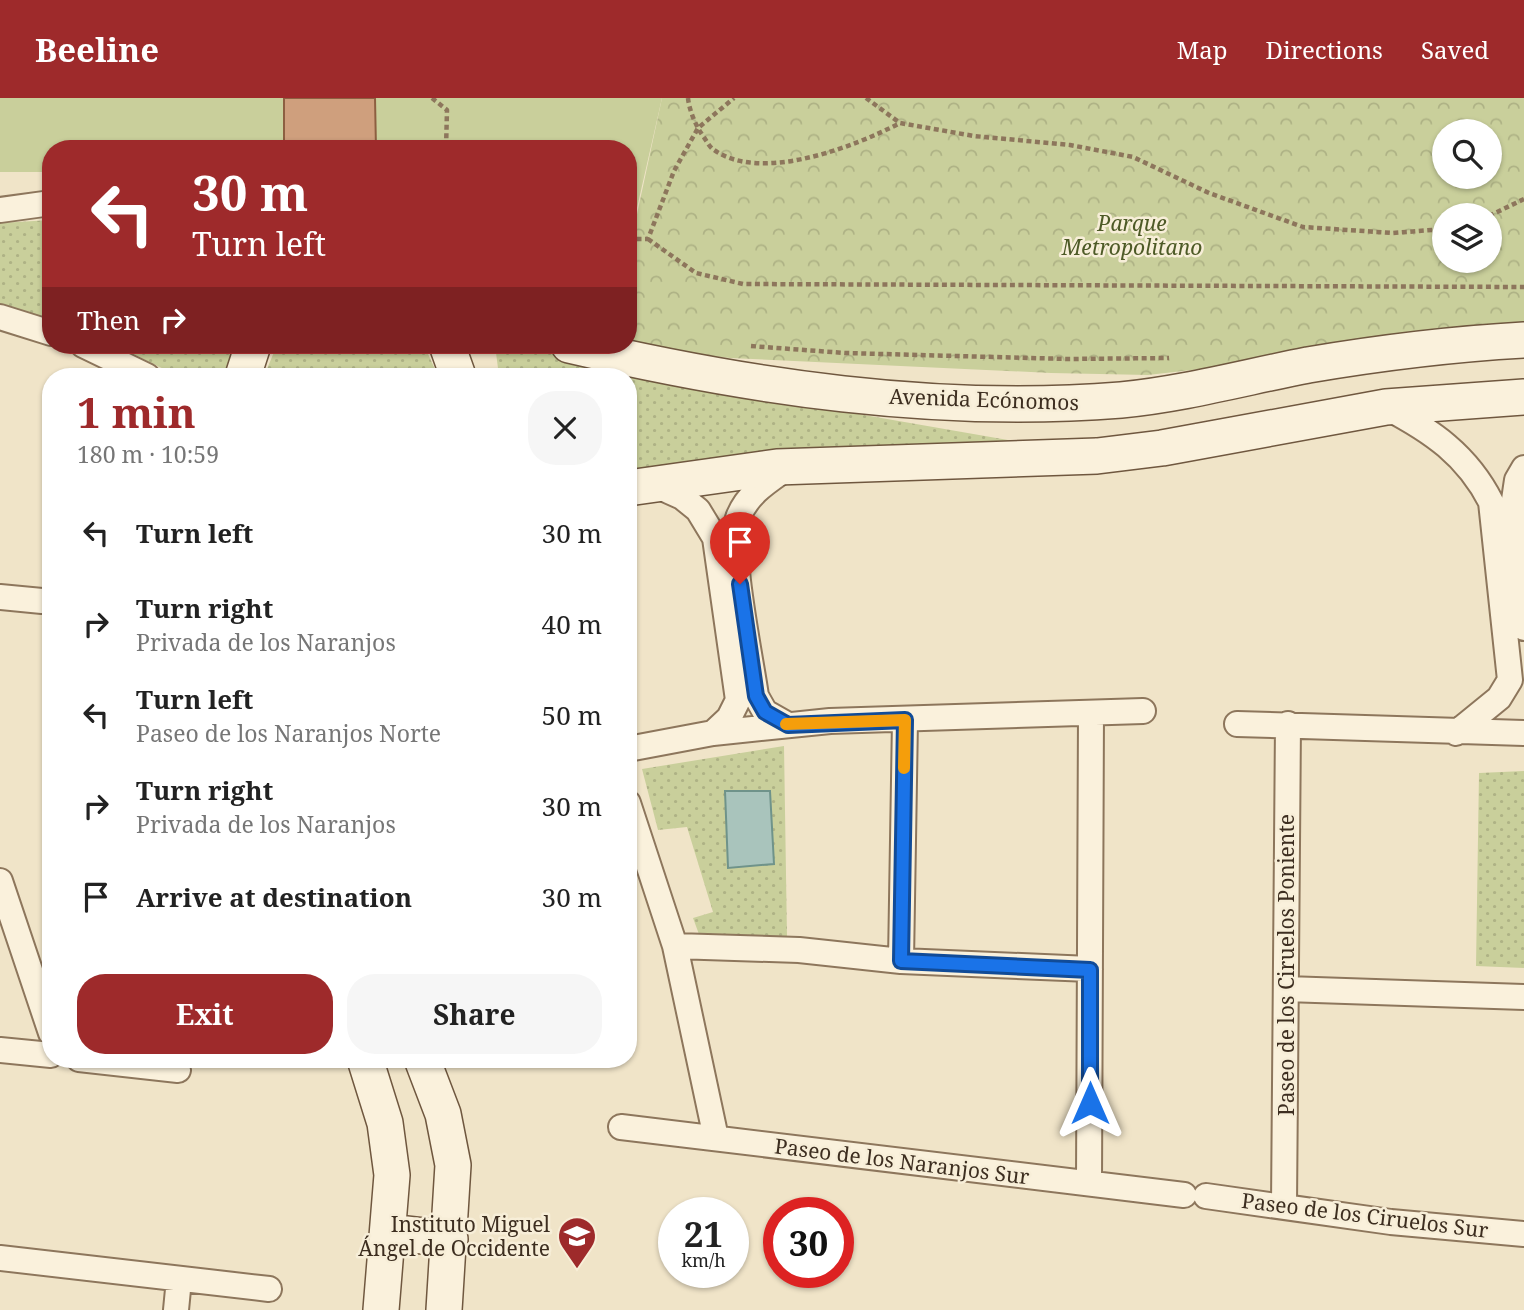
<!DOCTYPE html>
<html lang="en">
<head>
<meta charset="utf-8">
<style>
  body { margin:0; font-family:"Noto Serif",serif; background:#f6f6f6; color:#222; height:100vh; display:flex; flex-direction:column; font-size:26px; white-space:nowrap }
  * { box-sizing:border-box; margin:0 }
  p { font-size:23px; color:#767676 }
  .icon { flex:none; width:38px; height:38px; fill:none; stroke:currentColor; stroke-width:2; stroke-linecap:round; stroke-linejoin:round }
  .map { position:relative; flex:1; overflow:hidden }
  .sheet { position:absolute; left:42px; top:270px; width:595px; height:700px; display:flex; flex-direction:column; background:#fff; border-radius:28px; box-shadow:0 2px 5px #0004 }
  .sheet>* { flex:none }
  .hud { position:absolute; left:42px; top:42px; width:595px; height:214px; border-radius:28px; box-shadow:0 2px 5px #0004; background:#9e2a2b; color:#fff; overflow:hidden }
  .buttons { position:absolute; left:1432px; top:21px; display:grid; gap:14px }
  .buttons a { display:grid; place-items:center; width:70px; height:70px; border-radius:50%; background:#fff; box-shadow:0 2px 5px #0004; font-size:35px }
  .speed { position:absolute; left:658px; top:1099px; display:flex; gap:14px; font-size:35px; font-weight:700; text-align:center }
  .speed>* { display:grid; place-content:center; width:91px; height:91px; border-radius:50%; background:#fff; box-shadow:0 2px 5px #0004; line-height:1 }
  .speed small { font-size:18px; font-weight:400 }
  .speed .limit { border:10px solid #d22; background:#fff; color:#111 }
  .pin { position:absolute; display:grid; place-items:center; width:60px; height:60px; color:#fff; margin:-72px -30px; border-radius:50% 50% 50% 0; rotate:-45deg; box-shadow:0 0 7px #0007 }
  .pin .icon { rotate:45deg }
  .me { position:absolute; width:77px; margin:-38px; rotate:0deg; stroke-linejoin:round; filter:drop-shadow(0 0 5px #0008) }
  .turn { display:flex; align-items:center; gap:24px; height:147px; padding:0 35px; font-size:32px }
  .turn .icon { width:91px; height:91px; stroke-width:2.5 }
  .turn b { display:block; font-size:49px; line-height:60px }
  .then { display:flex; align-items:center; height:66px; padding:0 35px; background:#0003; gap:14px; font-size:26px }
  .round { display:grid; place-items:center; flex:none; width:74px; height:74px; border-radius:28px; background:#f6f6f6 }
  .overview { display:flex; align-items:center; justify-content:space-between; height:119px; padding:0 35px }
  h1 { font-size:42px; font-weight:700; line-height:52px; color:#9e2a2b }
  .primary-button { display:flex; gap:14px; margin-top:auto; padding:14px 35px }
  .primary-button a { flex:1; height:80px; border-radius:28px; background:#9e2a2b; color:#fff; font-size:28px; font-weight:700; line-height:80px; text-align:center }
  .primary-button a+a { background:#f6f6f6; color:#222 }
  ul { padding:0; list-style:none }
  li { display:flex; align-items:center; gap:21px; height:91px; padding:0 35px }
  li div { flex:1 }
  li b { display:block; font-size:26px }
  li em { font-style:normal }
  header { display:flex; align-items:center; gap:42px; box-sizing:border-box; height:98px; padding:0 35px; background:#9e2a2b; color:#fff }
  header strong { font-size:33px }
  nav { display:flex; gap:38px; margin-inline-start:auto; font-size:24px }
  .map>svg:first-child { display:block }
</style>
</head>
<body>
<header>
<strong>Beeline</strong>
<nav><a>Map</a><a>Directions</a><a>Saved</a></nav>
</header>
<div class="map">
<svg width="1524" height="1212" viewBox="0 0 1524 1212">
  <defs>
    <pattern id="grass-dots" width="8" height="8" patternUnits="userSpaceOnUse" patternTransform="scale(1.75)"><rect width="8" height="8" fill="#c9cf9b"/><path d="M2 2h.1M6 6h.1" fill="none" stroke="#aeb285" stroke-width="1.8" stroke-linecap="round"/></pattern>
    <pattern id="park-crowns" width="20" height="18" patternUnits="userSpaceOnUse" patternTransform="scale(1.75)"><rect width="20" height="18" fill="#c9cf9b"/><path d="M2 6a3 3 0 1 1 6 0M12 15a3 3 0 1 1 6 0" fill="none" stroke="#aeb285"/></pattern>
  </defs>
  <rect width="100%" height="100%" fill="#f0e4c8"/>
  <path fill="url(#grass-dots)" d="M51,122V224L0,206V125Z
    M115,247H242L232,278H178Z
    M277,247H424L438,278H264Z
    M495,247H547L737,295L1025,345L628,382V278H499Z
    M784,648L787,840L700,839L693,820L713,814L687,729L658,732L642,671Z
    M1524,673V870L1476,868L1479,675Z"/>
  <path fill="url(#park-crowns)" fill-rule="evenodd" d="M662,0H1524V234L1148,277L1051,275L730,260L622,247H628V158ZM1444,33H1489V79H1444ZM1444,117H1489V163H1444Z"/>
  <path fill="#c9cf9b" d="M0,0H662L634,123H628V51H51V74H0Z"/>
  <path fill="#a9c4bc" stroke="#6f938a" stroke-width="2" d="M725,693H770L774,766L728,770Z"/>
  <path fill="#cf9f7d" stroke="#8d5f41" stroke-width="2" d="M284,0H375L376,51H284Z"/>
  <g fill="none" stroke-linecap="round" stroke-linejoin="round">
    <defs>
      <path id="street" d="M0,112L51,105
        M0,219L51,235
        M83,247L147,278
        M1386,309C1432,333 1467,357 1491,404L1510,582L1499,600L1456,635
        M787,370C767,384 747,396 738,420C727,447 751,562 756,598L765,614L788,627
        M1524,370L1517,382L1514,402L1524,530
        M653,386L682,399L698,412L715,440L738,602L729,620L713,635
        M0,499L42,503
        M1237,626L1524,635
        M628,651L713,635L830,623L1143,613
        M628,705L675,848L716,1040
        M0,783L51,935
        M675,848L799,852L901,863L1090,871
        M901,863L905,622
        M1286,891L1524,899
        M0,952L51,957
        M79,961L178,972
        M621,1029L1184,1097
        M1089,1085L1091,615
        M1206,1098L1391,1124L1524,1136
        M1284,1107L1288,626
        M0,1160L269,1191
        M176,1212L179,1181"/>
      <path id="secondary" d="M447,247L458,278
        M569,247C749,289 936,317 1121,302C1184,296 1246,279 1308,267C1379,255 1452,246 1524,242
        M243,278L253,247
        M628,390L777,369L1097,358L1162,350L1386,309L1524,299
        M365,961L385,1025L392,1077L381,1212
        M422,961L443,1016L453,1067L444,1212
        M388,1134L450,1141"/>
    </defs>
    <use href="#street" stroke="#8d765c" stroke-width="28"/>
    <use href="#secondary" stroke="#6f573f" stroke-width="38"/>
    <path stroke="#8d765c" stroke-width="4.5" stroke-dasharray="5 3.5" stroke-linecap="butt" d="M432,0L447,12L446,51
      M688,0C689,11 695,26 701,35C705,40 709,49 714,52C761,85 854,49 900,25
      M866,0L900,25L974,38L1070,47L1133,59L1209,95L1303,129L1393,135L1444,131
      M1489,118L1524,101
      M628,141H648L674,73L698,30L734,0
      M648,141L696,175L743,186L1524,189
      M751,248L845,255L1068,261L1169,260"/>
    <use href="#street" stroke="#faf1dc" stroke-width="24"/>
    <use href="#secondary" stroke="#faf1dc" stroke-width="35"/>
  </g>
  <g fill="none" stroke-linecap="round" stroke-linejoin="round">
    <defs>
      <path id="route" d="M740,486L756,598L765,614L788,627L905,622L901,863L1090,872V1005"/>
    </defs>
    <use href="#route" stroke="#114b97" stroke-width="18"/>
    <use href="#route" stroke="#1a73e8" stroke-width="12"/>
    <path stroke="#f59e0b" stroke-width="12" d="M786,626L905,622L904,670"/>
  </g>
  <defs>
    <symbol id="school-pin" viewBox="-11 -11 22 30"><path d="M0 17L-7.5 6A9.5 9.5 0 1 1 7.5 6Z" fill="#9e2a2b" stroke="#f7eed8"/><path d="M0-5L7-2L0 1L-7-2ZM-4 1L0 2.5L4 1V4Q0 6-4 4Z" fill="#fff"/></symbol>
  </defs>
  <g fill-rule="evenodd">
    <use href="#school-pin" x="555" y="1116" width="44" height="60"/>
  </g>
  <g text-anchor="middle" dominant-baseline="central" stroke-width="5" stroke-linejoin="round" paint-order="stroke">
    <g font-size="21" font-style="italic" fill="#4d5a26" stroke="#f7eed8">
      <text x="1132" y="125">Parque<tspan x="1132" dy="24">Metropolitano</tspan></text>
    </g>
    <g font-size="21" fill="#3d2e20" stroke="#f7eed8">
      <text transform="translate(984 301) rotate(2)">Avenida Ecónomos</text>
      <text transform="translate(1286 867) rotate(-90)">Paseo de los Ciruelos Poniente</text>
      <text transform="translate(902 1063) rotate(7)">Paseo de los Naranjos Sur</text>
      <text transform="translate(1365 1117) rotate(7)">Paseo de los Ciruelos Sur</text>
    </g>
    <g font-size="21" fill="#3d2e20" stroke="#f7eed8" text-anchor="end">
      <text x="550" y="1126">Instituto Miguel<tspan x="550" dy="24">Ángel de Occidente</tspan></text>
    </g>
  </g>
</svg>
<div class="buttons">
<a><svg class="icon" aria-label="search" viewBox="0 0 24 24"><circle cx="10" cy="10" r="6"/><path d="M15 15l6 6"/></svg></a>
<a><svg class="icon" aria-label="layers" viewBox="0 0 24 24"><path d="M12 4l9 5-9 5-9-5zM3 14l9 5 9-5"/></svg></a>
</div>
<div class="speed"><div>21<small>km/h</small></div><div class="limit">30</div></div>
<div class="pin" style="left:740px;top:486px;background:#d93025"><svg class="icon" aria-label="arrive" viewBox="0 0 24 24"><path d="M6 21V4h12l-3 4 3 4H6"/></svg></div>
<svg class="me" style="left:1090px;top:1005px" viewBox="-20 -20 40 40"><path d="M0-17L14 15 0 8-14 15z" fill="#1a73e8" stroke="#fff" stroke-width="4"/></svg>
<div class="hud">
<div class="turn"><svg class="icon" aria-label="left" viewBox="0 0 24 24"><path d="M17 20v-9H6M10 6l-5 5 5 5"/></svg><div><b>30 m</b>Turn left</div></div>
<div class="then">Then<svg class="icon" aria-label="right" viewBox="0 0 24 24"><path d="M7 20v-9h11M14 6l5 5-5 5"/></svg></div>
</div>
<section class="sheet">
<div class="overview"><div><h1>1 min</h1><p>180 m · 10:59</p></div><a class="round"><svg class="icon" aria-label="close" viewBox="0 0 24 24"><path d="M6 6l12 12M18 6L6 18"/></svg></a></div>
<ul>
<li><svg class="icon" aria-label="left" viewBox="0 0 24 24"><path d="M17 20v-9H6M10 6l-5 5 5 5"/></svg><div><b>Turn left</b></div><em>30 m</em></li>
<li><svg class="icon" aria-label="right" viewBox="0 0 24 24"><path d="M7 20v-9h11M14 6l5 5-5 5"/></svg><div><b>Turn right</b><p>Privada de los Naranjos</p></div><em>40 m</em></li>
<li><svg class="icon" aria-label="left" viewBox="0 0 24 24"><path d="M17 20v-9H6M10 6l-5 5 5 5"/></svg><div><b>Turn left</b><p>Paseo de los Naranjos Norte</p></div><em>50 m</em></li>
<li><svg class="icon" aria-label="right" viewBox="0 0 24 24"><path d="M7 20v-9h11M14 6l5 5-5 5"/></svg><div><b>Turn right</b><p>Privada de los Naranjos</p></div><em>30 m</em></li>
<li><svg class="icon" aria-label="arrive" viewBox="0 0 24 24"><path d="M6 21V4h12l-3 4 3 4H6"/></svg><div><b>Arrive at destination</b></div><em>30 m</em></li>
</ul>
<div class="primary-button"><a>Exit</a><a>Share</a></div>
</section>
</div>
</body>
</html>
